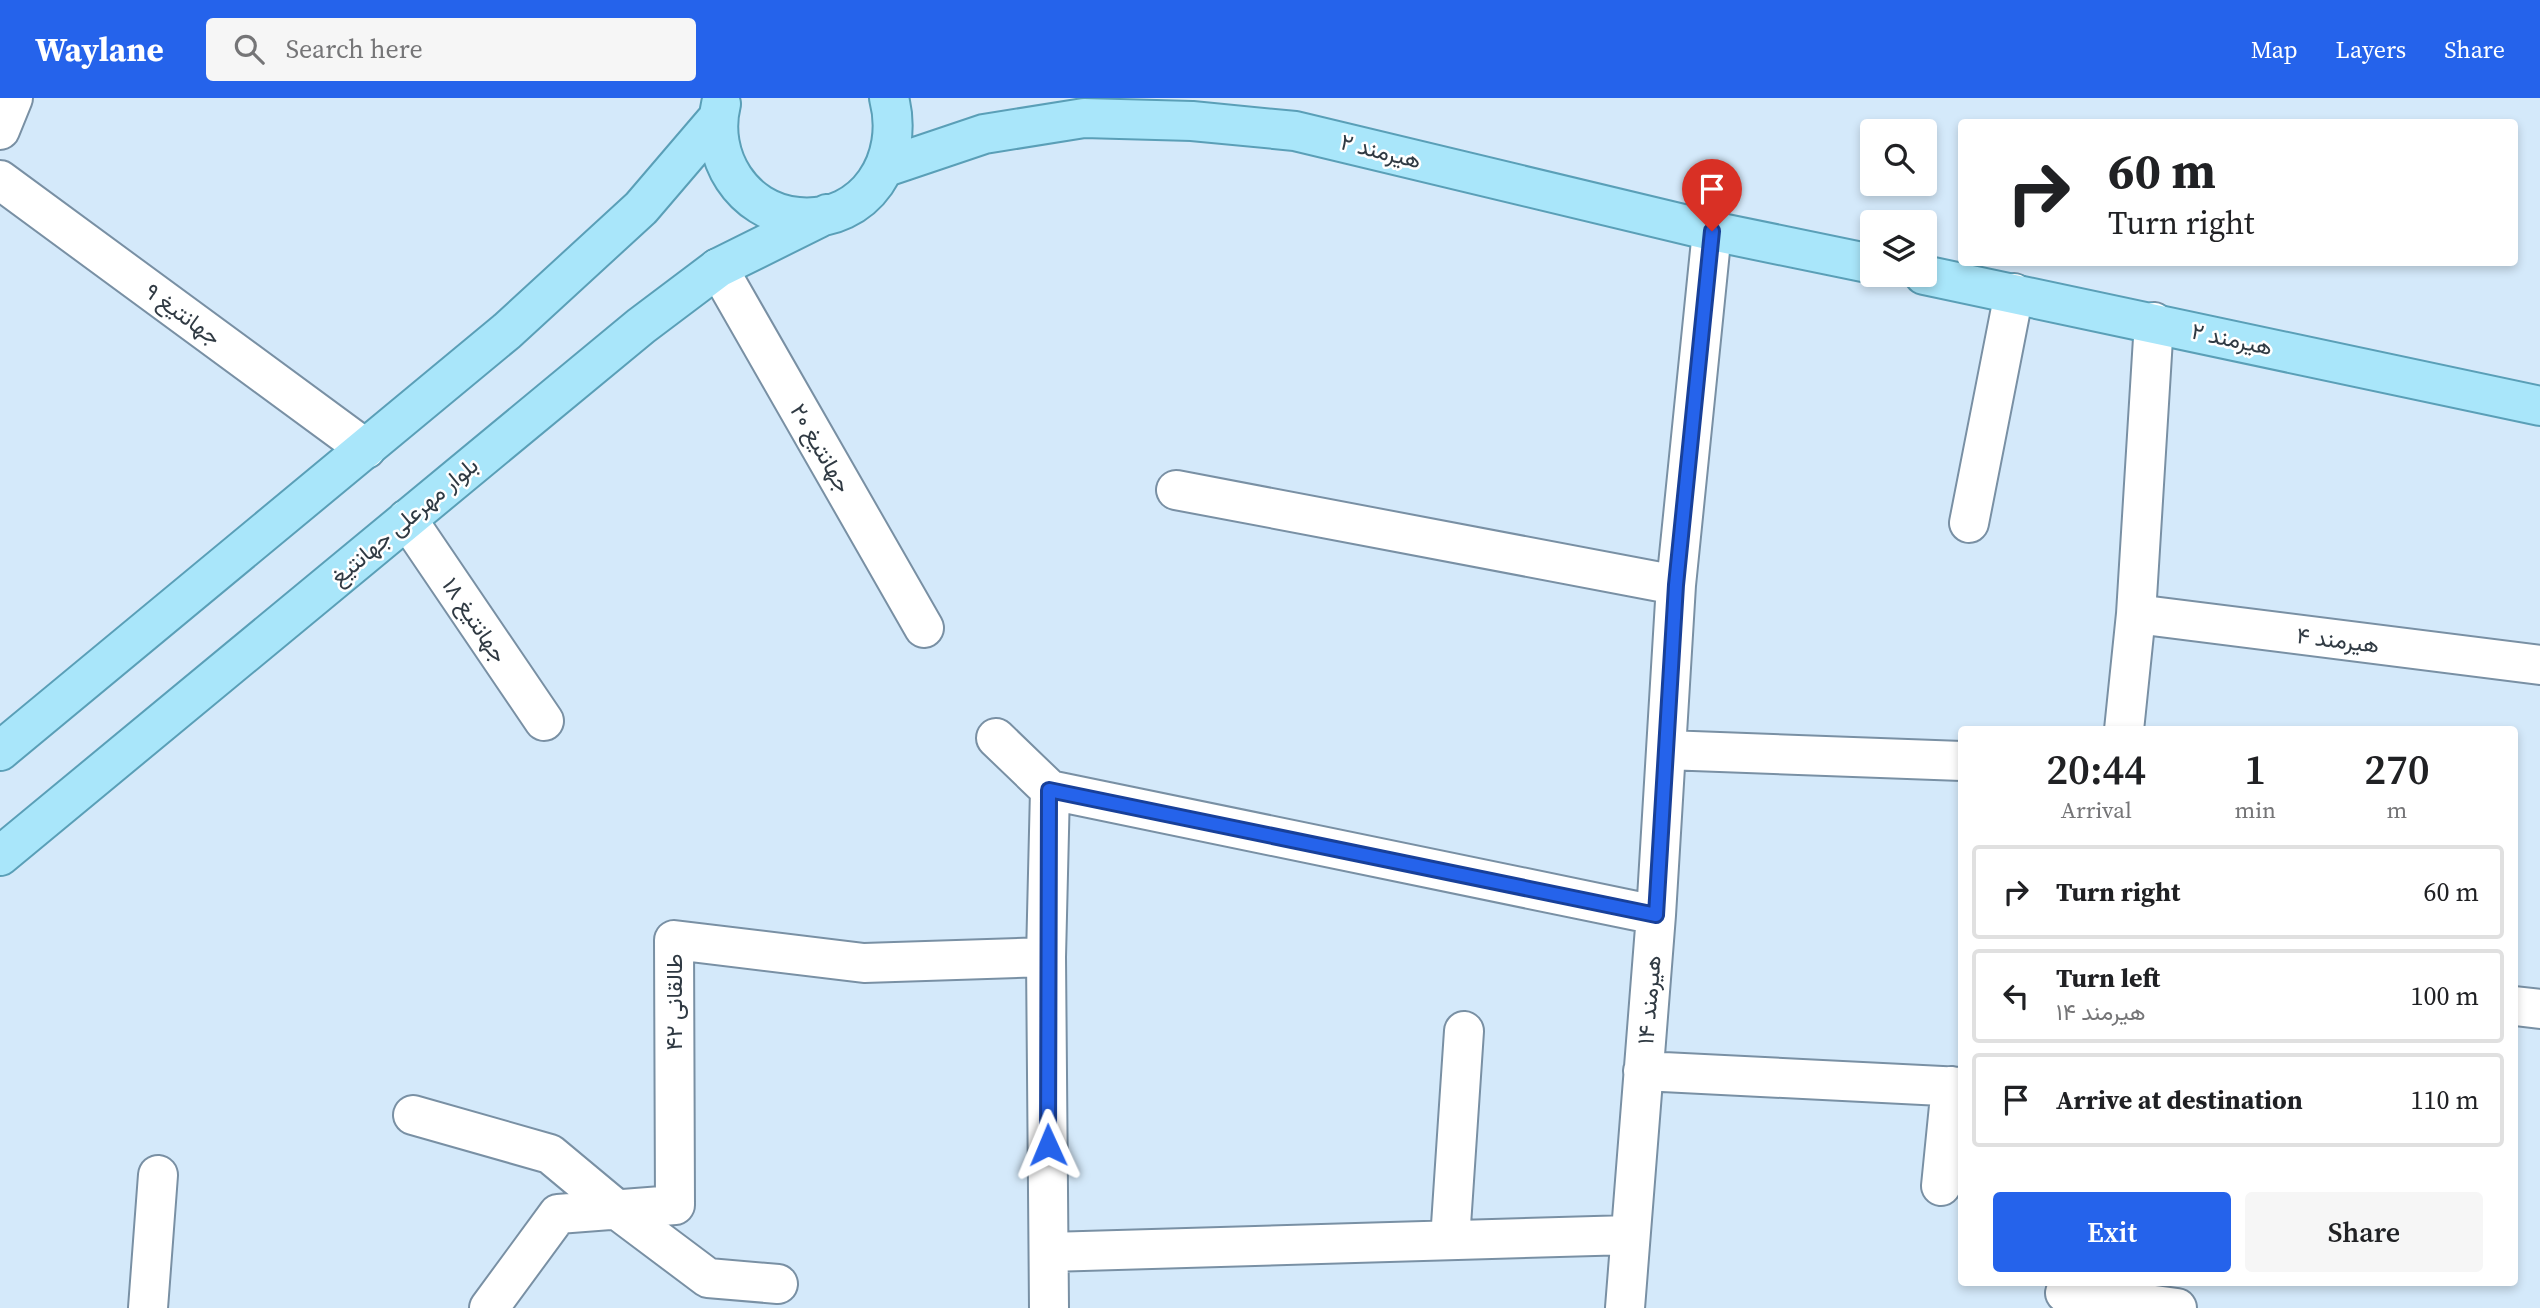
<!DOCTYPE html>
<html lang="en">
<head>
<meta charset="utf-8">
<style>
  body { margin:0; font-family:"Source Serif 4",Vazirmatn,serif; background:#f6f6f6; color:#202124; height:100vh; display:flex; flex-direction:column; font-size:26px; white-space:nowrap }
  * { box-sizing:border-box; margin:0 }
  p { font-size:23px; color:#757577 }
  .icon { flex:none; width:38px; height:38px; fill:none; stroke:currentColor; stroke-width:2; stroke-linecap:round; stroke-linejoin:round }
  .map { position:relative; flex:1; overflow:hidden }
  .drawer { position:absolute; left:1958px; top:628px; width:560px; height:560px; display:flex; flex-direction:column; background:#fff; border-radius:7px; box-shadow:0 4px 10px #0003 }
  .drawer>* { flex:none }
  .hud { position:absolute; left:1958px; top:21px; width:560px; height:147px; border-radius:7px; box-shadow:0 4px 10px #0003; background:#fff; color:#202124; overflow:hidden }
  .buttons { position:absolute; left:1860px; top:21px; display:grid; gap:14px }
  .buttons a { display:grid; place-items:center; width:77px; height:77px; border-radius:7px; background:#fff; box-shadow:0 4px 10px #0003; font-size:35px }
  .pin { position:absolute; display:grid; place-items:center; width:60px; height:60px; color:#fff; margin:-72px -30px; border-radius:50% 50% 50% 0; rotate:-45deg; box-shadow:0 0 7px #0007 }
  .pin .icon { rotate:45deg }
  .me { position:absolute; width:77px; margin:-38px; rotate:359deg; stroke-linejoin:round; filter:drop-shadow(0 0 5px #0008) }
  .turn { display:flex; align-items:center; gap:24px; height:147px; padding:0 35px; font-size:32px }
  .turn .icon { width:91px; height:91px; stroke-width:2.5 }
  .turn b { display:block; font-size:49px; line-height:60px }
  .eta { display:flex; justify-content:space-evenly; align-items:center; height:119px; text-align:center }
  .eta b { font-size:42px; font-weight:600; line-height:49px }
  .cta { display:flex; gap:14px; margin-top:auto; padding:14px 35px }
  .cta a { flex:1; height:80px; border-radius:7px; background:#2563eb; color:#fff; font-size:28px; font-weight:600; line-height:80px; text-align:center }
  .cta a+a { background:#f6f6f6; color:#202124 }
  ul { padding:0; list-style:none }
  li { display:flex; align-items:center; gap:21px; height:94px; margin:0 14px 10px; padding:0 21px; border:4px solid #e0e0e0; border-radius:7px }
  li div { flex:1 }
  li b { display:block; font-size:26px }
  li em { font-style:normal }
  header { display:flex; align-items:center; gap:42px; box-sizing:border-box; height:98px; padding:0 35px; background:#2563eb; color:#fff }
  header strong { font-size:33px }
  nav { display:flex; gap:38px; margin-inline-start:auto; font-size:24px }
  .search { width:490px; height:63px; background:#f6f6f6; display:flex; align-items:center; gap:18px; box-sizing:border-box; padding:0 24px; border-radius:7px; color:#757577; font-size:26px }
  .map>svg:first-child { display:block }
</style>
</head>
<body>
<header>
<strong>Waylane</strong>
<div class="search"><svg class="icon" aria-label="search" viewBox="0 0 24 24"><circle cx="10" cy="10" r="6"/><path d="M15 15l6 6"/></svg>Search here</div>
<nav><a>Map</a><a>Layers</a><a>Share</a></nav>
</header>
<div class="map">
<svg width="2540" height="1210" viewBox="0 0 2540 1210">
  <rect width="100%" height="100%" fill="#d4e9fa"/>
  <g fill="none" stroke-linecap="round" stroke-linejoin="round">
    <defs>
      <path id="minor" d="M0,32L13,0
        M0,82L366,351
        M718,170L924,530
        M1176,392L1676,487
        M407,421L544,623
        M1969,425L2014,195
        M2136,516L2540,567
        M2124,632L2136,516L2154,224
        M996,640L1050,692L1656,817
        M1666,652L1962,663
        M2515,908L2540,911
        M1643,973L1962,989
        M413,1017L550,1056L616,1111L708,1180L778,1186
        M1941,1088L1951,988
        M1450,1142L1464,933
        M1049,1154L1630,1137
        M2065,1195L2177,1210
        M148,1210L158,1077
        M489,1210L558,1116L675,1107L674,842L864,865L1046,859
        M1049,1210L1046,859L1050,692
        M1625,1210L1656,817L1676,487L1712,133"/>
      <path id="major" d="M721,6C708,58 742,114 798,119C867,125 905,60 889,0
        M886,69L984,36L1084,20L1192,23L1295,33L1712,133L1872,166
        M1924,177L2540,308
        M0,653L507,233L641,110L718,20
        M0,758L641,228L718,170L827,116"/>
    </defs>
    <use href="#minor" stroke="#7990a4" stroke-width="42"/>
    <use href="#major" stroke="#5a9fb7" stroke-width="42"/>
    <use href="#minor" stroke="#fff" stroke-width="38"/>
    <use href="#major" stroke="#a9e6fa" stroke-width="38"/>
  </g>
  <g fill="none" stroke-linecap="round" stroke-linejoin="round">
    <defs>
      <path id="route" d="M1048,1047L1049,692L1656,817L1676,487L1712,133"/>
    </defs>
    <use href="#route" stroke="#184099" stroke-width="18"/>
    <use href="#route" stroke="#2563eb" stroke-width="12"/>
  </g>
  <g text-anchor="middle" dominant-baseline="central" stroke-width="5" stroke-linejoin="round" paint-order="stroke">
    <g font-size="23" fill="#303a43" stroke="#fff">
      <text transform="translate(1381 53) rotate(14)">هیرمند ۲</text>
      <text transform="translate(183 216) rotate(36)">جهانتیغ ۹</text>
      <text transform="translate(2232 241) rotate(12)">هیرمند ۲</text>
      <text transform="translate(821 350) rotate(60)">جهانتیغ ۲۰</text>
      <text transform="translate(404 423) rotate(-40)">بلوار مهرعلی جهانتیغ</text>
      <text transform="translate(475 522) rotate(56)">جهانتیغ ۱۸</text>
      <text transform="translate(2338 542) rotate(7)">هیرمند ۴</text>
      <text transform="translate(1649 902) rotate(-85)">هیرمند ۱۴</text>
      <text transform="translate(674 904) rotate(-90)">طالقانی ۴۲</text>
    </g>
  </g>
</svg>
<div class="buttons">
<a><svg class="icon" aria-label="search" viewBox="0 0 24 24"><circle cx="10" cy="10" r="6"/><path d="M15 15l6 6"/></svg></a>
<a><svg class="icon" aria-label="layers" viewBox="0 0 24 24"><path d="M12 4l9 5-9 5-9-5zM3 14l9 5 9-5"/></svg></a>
</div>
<div class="pin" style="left:1712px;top:133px;background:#d93025"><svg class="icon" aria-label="arrive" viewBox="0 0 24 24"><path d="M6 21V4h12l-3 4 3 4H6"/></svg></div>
<svg class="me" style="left:1048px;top:1047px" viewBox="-20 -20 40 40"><path d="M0-17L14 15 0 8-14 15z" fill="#2563eb" stroke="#fff" stroke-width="4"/></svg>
<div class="hud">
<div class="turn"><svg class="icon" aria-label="right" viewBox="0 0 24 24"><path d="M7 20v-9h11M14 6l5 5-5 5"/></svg><div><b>60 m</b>Turn right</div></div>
</div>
<section class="drawer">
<div class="eta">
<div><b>20:44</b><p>Arrival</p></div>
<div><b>1</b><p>min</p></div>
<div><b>270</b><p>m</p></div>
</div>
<ul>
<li><svg class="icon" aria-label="right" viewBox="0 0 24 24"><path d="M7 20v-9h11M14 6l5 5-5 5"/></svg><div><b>Turn right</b></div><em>60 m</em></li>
<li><svg class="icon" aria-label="left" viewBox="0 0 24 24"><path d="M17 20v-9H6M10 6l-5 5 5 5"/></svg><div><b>Turn left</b><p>هیرمند ۱۴</p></div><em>100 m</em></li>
<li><svg class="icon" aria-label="arrive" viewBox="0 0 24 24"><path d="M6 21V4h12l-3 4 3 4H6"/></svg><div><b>Arrive at destination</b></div><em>110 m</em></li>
</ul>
<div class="cta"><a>Exit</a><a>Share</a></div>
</section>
</div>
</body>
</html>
